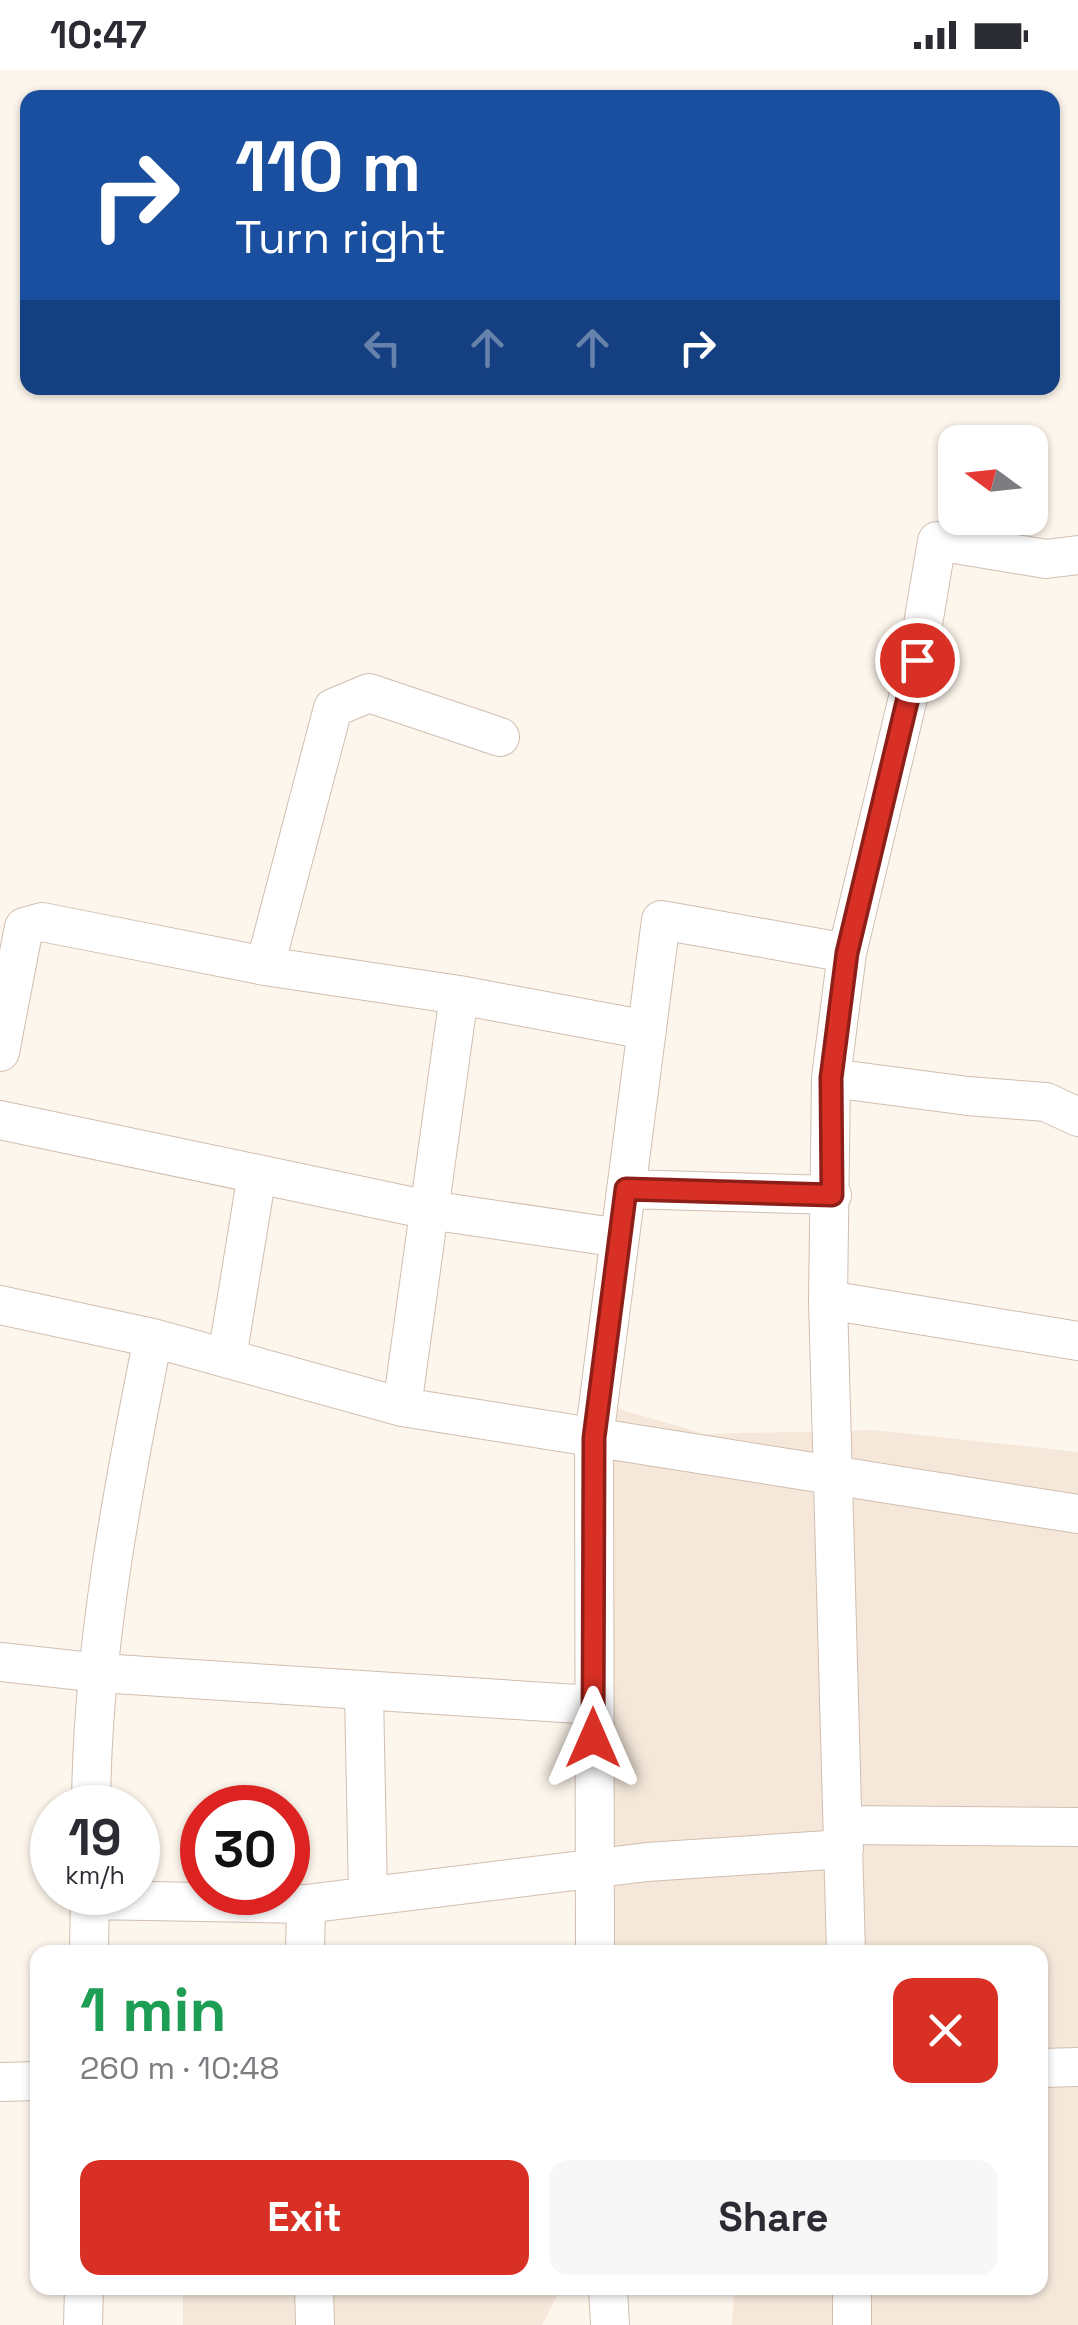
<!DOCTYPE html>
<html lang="en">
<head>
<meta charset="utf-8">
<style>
  body { margin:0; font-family:"Space Grotesk",sans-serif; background:#f7f7f7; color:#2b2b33; height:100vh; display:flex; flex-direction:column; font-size:38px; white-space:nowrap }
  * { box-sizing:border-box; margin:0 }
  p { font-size:32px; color:#7c7c81 }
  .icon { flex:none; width:55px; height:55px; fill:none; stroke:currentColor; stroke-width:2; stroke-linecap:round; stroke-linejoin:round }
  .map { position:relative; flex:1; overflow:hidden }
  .side { position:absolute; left:30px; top:1875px; width:1018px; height:350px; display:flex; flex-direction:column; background:#fff; border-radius:20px; box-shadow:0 2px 8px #0004 }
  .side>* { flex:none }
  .guide { position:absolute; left:20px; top:20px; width:1040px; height:305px; border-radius:20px; box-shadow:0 2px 8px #0004; background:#1a4fa0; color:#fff; overflow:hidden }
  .needle { width:65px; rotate:285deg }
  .controls { position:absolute; left:938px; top:355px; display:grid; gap:20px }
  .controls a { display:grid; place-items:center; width:110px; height:110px; border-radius:20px; background:#fff; box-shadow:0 2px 8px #0004; font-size:50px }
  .speed { position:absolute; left:30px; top:1715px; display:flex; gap:20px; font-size:50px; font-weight:700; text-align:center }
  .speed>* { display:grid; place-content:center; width:130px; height:130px; border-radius:50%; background:#fff; box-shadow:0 2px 8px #0004; line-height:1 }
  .speed small { font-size:25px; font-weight:400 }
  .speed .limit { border:15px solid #d22; background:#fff; color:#111 }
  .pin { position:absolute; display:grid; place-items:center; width:85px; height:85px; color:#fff; margin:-42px; border:5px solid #fff; border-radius:50%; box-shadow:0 2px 10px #0007 }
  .me { position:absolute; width:110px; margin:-55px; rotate:0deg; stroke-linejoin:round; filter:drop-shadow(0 0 8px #0008) }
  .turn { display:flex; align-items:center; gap:35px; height:210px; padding:0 50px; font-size:45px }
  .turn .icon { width:130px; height:130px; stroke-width:2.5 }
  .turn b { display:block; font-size:70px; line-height:85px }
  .lanes { display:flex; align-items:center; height:95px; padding:0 50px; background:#0003; justify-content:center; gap:50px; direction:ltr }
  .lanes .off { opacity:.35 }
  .round { display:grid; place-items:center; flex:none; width:105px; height:105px; border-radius:20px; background:#f7f7f7 }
  .head { display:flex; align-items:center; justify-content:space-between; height:170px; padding:0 50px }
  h1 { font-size:60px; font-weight:800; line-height:75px; color:#1e9e55 }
  .cta { display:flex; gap:20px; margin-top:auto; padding:20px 50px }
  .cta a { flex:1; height:115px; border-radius:20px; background:#d93025; color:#fff; font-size:40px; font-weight:800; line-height:115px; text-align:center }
  .cta a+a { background:#f7f7f7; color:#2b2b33 }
  .status { display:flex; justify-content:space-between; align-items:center; height:70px; padding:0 50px; background:#fff; direction:ltr }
  .status svg { height:28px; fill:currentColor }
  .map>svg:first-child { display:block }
</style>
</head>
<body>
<div class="status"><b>10:47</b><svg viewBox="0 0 49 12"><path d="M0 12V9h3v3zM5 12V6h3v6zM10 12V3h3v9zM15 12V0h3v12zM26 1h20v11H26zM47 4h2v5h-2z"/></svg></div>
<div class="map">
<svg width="1078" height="2255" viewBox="0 0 1078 2255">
  <rect width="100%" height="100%" fill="#fdf6ec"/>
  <path fill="#f5e8da" d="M602,1334L705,1364L873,1360L1078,1382V2255H732L734,2218H1040V1882H497L578,1876Z
    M183,2218H561L542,2255H183Z"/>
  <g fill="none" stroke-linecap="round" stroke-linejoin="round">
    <defs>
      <path id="minor" d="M265,896L333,638L369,623L500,667
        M0,982L24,857L42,852L265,896L459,925
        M831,1008L968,1026L1046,1032L1078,1047
        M0,1050L429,1140L620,1168
        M626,1119L832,1125
        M828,1230L831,1008L847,883L917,590L937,471L1046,489L1078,485
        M0,1235L153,1268L402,1337L1078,1444
        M227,1288L257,1104
        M402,1337L459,925L647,960
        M0,1592L100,1603L593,1635
        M364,1622L368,1826
        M91,1738C92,1579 122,1422 153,1268
        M843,1755L1078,1757
        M90,1830L306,1834L647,1792L844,1779
        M89,1882L90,1822
        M305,1882L306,1834
        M595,1882L594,1368L661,850L847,883
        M846,1882L828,1230L1078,1271
        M1040,1998L1078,1997
        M0,2012L38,2011
        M314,2218L315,2255
        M608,2218L610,2255
        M852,2218V2255
        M83,2255L84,2218"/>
    </defs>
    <use href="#minor" stroke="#d1beb0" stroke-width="40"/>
    <use href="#minor" stroke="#fff" stroke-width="38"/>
  </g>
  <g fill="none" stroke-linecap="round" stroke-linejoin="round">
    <defs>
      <path id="route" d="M593,1668L594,1368L626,1119L832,1125L831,1008L847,883L917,590"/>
    </defs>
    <use href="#route" stroke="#8d1f18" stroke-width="25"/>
    <use href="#route" stroke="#d93025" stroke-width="18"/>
  </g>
</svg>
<div class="controls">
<a><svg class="needle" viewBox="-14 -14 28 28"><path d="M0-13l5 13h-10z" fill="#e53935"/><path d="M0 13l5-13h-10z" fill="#7c7c81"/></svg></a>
</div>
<div class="speed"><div>19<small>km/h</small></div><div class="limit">30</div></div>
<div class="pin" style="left:917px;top:590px;background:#d93025"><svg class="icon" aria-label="arrive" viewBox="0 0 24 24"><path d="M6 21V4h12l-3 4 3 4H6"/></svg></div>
<svg class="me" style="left:593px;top:1668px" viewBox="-20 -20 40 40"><path d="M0-17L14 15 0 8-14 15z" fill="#d93025" stroke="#fff" stroke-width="4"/></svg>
<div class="guide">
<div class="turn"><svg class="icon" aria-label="right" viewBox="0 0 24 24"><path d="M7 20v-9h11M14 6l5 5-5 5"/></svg><div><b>110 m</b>Turn right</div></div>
<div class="lanes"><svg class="icon off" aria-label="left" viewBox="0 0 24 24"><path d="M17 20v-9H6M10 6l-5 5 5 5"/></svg><svg class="icon off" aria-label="ahead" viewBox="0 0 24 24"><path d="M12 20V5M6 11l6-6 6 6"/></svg><svg class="icon off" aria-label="ahead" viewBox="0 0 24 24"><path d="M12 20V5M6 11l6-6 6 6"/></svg><svg class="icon" aria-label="right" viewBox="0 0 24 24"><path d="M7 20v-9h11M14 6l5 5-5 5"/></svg></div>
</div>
<section class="side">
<div class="head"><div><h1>1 min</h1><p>260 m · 10:48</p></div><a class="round" style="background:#d93025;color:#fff"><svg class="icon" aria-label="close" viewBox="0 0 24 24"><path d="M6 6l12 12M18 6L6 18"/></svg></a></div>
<div class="cta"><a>Exit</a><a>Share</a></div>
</section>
</div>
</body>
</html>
